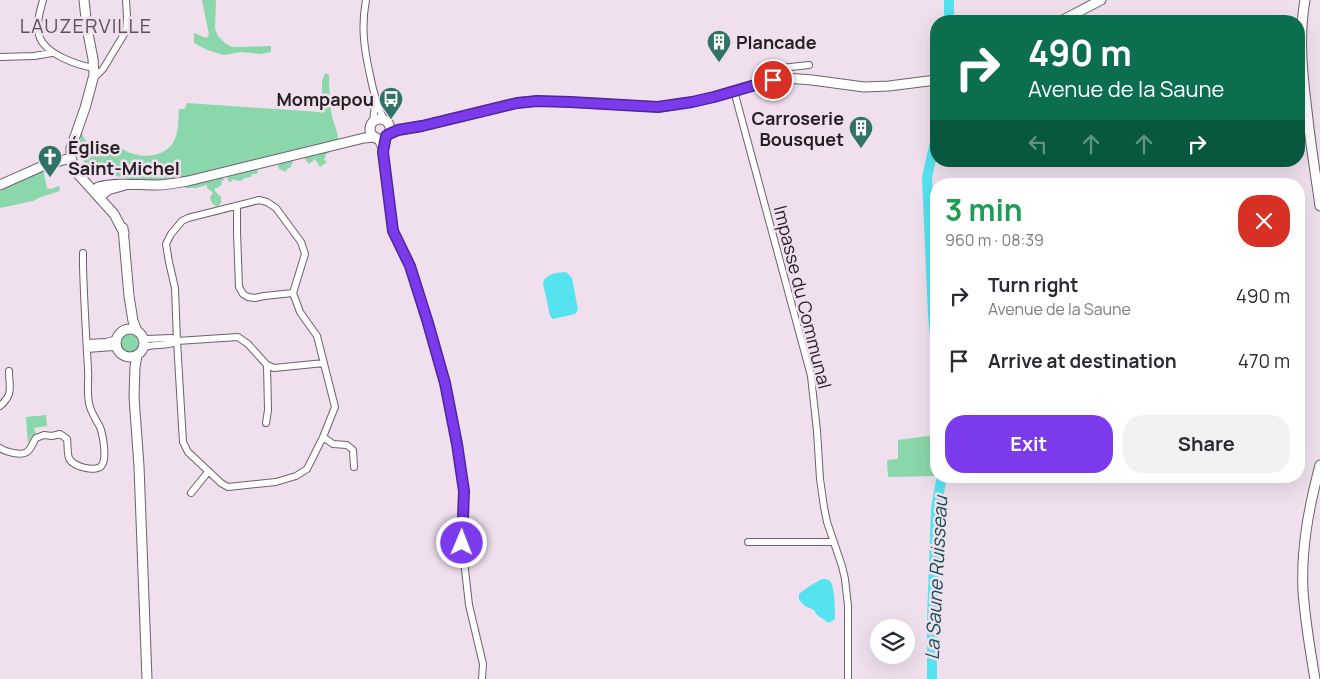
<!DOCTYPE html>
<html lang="en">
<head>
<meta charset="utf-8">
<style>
  body { margin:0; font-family:Manrope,sans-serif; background:#f2f2f3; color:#2b2b33; height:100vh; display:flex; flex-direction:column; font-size:19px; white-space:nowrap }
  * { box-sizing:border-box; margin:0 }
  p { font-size:16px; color:#7c7c81 }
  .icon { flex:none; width:28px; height:28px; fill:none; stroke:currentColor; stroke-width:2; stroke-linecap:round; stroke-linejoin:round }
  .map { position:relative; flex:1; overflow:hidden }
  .details { position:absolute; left:930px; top:178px; width:375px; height:305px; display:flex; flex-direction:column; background:#fff; border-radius:20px; box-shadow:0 5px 20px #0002 }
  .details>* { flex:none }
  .hud { position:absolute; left:930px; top:15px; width:375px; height:152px; border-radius:20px; box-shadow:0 5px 20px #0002; background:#0b6e4f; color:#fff; overflow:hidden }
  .tools { position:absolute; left:870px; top:619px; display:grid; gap:10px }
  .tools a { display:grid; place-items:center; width:45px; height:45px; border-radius:50%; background:#fff; box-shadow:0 5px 20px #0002; font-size:25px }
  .pin { position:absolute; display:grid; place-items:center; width:42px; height:42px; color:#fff; margin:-21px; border:2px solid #fff; border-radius:50%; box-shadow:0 1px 5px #0007 }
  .me { position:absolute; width:55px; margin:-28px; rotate:1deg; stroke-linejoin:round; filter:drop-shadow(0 0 4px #0008) }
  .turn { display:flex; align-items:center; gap:18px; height:105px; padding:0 15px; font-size:22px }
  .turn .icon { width:65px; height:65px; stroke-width:2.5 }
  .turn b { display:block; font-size:35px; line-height:42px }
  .lanes { display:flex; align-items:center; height:48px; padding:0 15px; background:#0003; justify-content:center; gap:25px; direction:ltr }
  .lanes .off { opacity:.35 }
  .round { display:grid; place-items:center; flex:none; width:52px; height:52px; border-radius:20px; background:#f2f2f3 }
  .overview { display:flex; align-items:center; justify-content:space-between; height:85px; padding:0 15px }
  h1 { font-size:30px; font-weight:700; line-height:38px; color:#1e9e55 }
  .cta { display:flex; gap:10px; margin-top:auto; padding:10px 15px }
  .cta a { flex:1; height:58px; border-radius:20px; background:#7c3aed; color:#fff; font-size:20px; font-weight:700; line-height:58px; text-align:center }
  .cta a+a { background:#f2f2f3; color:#2b2b33 }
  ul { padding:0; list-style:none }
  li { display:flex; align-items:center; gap:15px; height:65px; padding:0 15px }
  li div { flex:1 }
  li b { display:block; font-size:19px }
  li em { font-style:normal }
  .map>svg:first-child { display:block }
</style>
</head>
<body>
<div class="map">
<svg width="1320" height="679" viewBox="0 0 1320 679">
  <rect width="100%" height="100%" fill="#f0e0ee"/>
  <path fill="#8ad7ab" d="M202,0H216L215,29L218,36L225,43L232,47L271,46V52L261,54L241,52L224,55L207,50L194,43V33L206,38L209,35Z
    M325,73L329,75C329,89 330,103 332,117C334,123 339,135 338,140L330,145L329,153L326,154L324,160L327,162L320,167L315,159L309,164L305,159L306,155L292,159L293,162L290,168L287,169L286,172L279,169L278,166L280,162L245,170H251L255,168L258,171L257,174H252L251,177L244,178L243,180L238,181L233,179L231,182H229L227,178L230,175L221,176L224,179L221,182L222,184L218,188H215V191L221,197V203L217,207L212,203L210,197L213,193L207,188V185L196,188H185L187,178L182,177L146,181L136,180L95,172L86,165L80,156L78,147L82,132C87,154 106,141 118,146C122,148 126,152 131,153C146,159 168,156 175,139C179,130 178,118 179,109H185L187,103L320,112L322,106V81Z
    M43,170L47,188L50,189L59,186L60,191L41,197L33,201L0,208V191Z
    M120 343a10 10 0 1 1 20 0a10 10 0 1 1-20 0Z
    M46,415L47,426L34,428L36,433L31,437L28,444L26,417Z
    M936,435V476H938L888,477L887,460L898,459V440Z"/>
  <path fill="#55e3ef" d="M566,272L572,278L578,310L575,314L553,319L550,316L543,283C546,273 557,273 566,272Z
    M822,579C826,579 828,579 830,581C835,586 835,612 835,619L829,623L817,615L814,610L805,606L799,600V594L808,587Z"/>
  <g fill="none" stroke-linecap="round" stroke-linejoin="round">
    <path stroke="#55e3ef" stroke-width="10" d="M949,21V0
      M936,138L927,177L933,315L936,349
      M932,679V619L936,508L942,476"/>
    <defs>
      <path id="street" d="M43,0C40,11 36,24 39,35C44,54 77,65 94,68
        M366,0C361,27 364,48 370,75C373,91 377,105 384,120
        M0,57L34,56L52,53
        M763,70L809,65
        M94,75H97L103,69L126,31L127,17L126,0
        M734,91L811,376L817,431L820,479L824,507L827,522L842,566L845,579L848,606V679
        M373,122L375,104
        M377,138L383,152L393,231L410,266L428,323L445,383L457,444L464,491L462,543L469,605L483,664L482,679
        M383,151L386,137
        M259,200L267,202L276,208L301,242L305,254L293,293L300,312L317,336L335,407L323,437L307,469L296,476L276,482L228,487L221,483L188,452L183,442L177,341L175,288L169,262L166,244L171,234L182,221L188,218Z
        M237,206V232L239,287L243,294L248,297L255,298L264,296L293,293
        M142,338L146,339L172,338L177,341
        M87,343L106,342L117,339
        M143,348C153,342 167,348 177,341L238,337L248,344L267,365L274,368L324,363
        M87,349L113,347L117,348
        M0,406C14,394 9,387 9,371
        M266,423L268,410L267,365
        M323,437L333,444L347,445L353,450L354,467
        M0,448C6,452 21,456 27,452C32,448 33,442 36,438L44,435L52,436L60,434L67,439C68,445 67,453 69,458C72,467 98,473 102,465C107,458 103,435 100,427C97,421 92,414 90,407C86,395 89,381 88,369C86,335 84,300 83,266V253
        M191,493L208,472
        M748,542H834"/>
      <path id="secondary" d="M84,0L87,28L93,59L94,75L85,108L71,148V158L77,173L114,214L124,233
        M1305,0C1298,40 1303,79 1308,119C1311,148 1316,177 1320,206
        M1061,21L1101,0
        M370 129a10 10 0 1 1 20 0a10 10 0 1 1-20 0Z
        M389,134L398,130L422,126L517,103L537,101L570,102L658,107L692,102L714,97L764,82L786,78L812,80L864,87L889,86L936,80
        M0,185L45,165L71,158
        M125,185L108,190L102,195L97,194L98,187C117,182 137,185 156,185C167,185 177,183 188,181L364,138L375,137
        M123,228L129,296L133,321L137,331
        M116 343a14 14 0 1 1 28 0a14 14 0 1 1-28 0Z
        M137,355L135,367L134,397L139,466L147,679
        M1315,679C1310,650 1305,620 1303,591C1301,547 1309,507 1320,465"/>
    </defs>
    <use href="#street" stroke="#6e606c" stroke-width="8"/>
    <use href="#secondary" stroke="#6e606c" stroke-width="11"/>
    <use href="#street" stroke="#fff" stroke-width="6"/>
    <use href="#secondary" stroke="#fff" stroke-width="9"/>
  </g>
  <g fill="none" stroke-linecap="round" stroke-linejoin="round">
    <defs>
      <path id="route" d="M462,543L464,491L457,444L445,383L428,323L410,266L393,231L383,152L386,136L389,134L398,130L422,126L517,103L537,101L570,102L658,107L692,102L714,97L773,80"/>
    </defs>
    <use href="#route" stroke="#51269a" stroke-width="12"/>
    <use href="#route" stroke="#7c3aed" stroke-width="9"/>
  </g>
  <defs>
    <symbol id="building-pin" viewBox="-11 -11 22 30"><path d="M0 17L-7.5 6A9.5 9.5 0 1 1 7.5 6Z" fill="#2e7366" stroke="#f0e0ee"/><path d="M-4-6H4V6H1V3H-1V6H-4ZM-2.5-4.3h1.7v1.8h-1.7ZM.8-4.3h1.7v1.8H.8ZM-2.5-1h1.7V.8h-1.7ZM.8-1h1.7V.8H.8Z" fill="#fff"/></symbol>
    <symbol id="bus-pin" viewBox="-11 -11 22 30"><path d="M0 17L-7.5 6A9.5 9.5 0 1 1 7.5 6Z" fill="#2e7366" stroke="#f0e0ee"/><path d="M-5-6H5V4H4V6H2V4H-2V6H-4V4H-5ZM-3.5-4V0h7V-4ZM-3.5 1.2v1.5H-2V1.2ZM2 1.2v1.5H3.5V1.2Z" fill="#fff"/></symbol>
    <symbol id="church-pin" viewBox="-11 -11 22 30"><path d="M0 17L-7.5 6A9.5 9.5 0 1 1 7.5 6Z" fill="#2e7366" stroke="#f0e0ee"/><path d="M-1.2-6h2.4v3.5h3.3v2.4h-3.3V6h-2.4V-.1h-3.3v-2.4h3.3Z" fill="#fff"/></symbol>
  </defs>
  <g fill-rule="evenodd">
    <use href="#building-pin" x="705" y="28" width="28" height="38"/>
    <use href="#bus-pin" x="377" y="85" width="28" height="38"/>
    <use href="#building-pin" x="847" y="114" width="28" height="38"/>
    <use href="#church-pin" x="36" y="143" width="28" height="38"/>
  </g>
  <g text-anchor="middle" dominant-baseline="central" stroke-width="5" stroke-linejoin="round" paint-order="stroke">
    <g font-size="18" font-weight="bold" fill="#251f24" stroke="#f0e0ee" text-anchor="start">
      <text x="736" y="42">Plancade</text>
      <text x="374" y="99" text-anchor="end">Mompapou</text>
      <text x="844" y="118" text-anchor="end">Carroserie<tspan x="844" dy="21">Bousquet</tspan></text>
      <text x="68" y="147">Église<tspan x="68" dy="21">Saint-Michel</tspan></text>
    </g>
    <g font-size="18" fill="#251f24" stroke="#f0e0ee">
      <text transform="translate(803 297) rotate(76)">Impasse du Communal</text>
    </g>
    <g font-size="19" font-style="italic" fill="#135055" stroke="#f0e0ee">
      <text transform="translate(936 578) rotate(-87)">La Saune Ruisseau</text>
    </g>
    <g font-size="20" letter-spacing="1" fill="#5e515d" stroke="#f0e0ee">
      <text x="86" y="25">LAUZERVILLE</text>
    </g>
  </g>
</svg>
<div class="tools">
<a><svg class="icon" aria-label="layers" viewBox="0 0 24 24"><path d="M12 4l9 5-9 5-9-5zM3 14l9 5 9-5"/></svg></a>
</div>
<div class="pin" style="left:773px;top:80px;background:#d93025"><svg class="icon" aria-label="arrive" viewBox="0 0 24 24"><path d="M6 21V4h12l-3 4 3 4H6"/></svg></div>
<svg class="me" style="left:462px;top:543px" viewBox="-20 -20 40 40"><circle r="17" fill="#7c3aed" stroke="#fff" stroke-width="3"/><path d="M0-11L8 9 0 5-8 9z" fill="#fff"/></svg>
<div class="hud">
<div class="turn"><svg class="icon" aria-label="right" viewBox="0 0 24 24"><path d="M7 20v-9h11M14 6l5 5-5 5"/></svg><div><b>490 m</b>Avenue de la Saune</div></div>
<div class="lanes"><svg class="icon off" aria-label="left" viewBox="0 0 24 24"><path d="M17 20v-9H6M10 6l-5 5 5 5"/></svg><svg class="icon off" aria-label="ahead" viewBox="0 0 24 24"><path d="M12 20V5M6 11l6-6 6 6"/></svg><svg class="icon off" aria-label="ahead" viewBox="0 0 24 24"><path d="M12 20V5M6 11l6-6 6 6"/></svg><svg class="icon" aria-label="right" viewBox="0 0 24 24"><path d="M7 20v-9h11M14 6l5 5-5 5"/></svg></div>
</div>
<section class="details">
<div class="overview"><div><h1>3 min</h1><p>960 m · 08:39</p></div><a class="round" style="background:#d93025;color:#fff"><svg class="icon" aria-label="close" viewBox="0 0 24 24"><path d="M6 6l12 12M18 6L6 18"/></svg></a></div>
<ul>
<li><svg class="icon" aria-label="right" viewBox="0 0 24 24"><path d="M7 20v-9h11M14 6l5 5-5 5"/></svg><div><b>Turn right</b><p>Avenue de la Saune</p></div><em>490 m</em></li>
<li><svg class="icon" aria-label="arrive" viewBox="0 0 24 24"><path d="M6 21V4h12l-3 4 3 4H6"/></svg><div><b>Arrive at destination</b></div><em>470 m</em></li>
</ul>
<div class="cta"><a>Exit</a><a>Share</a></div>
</section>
</div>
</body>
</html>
